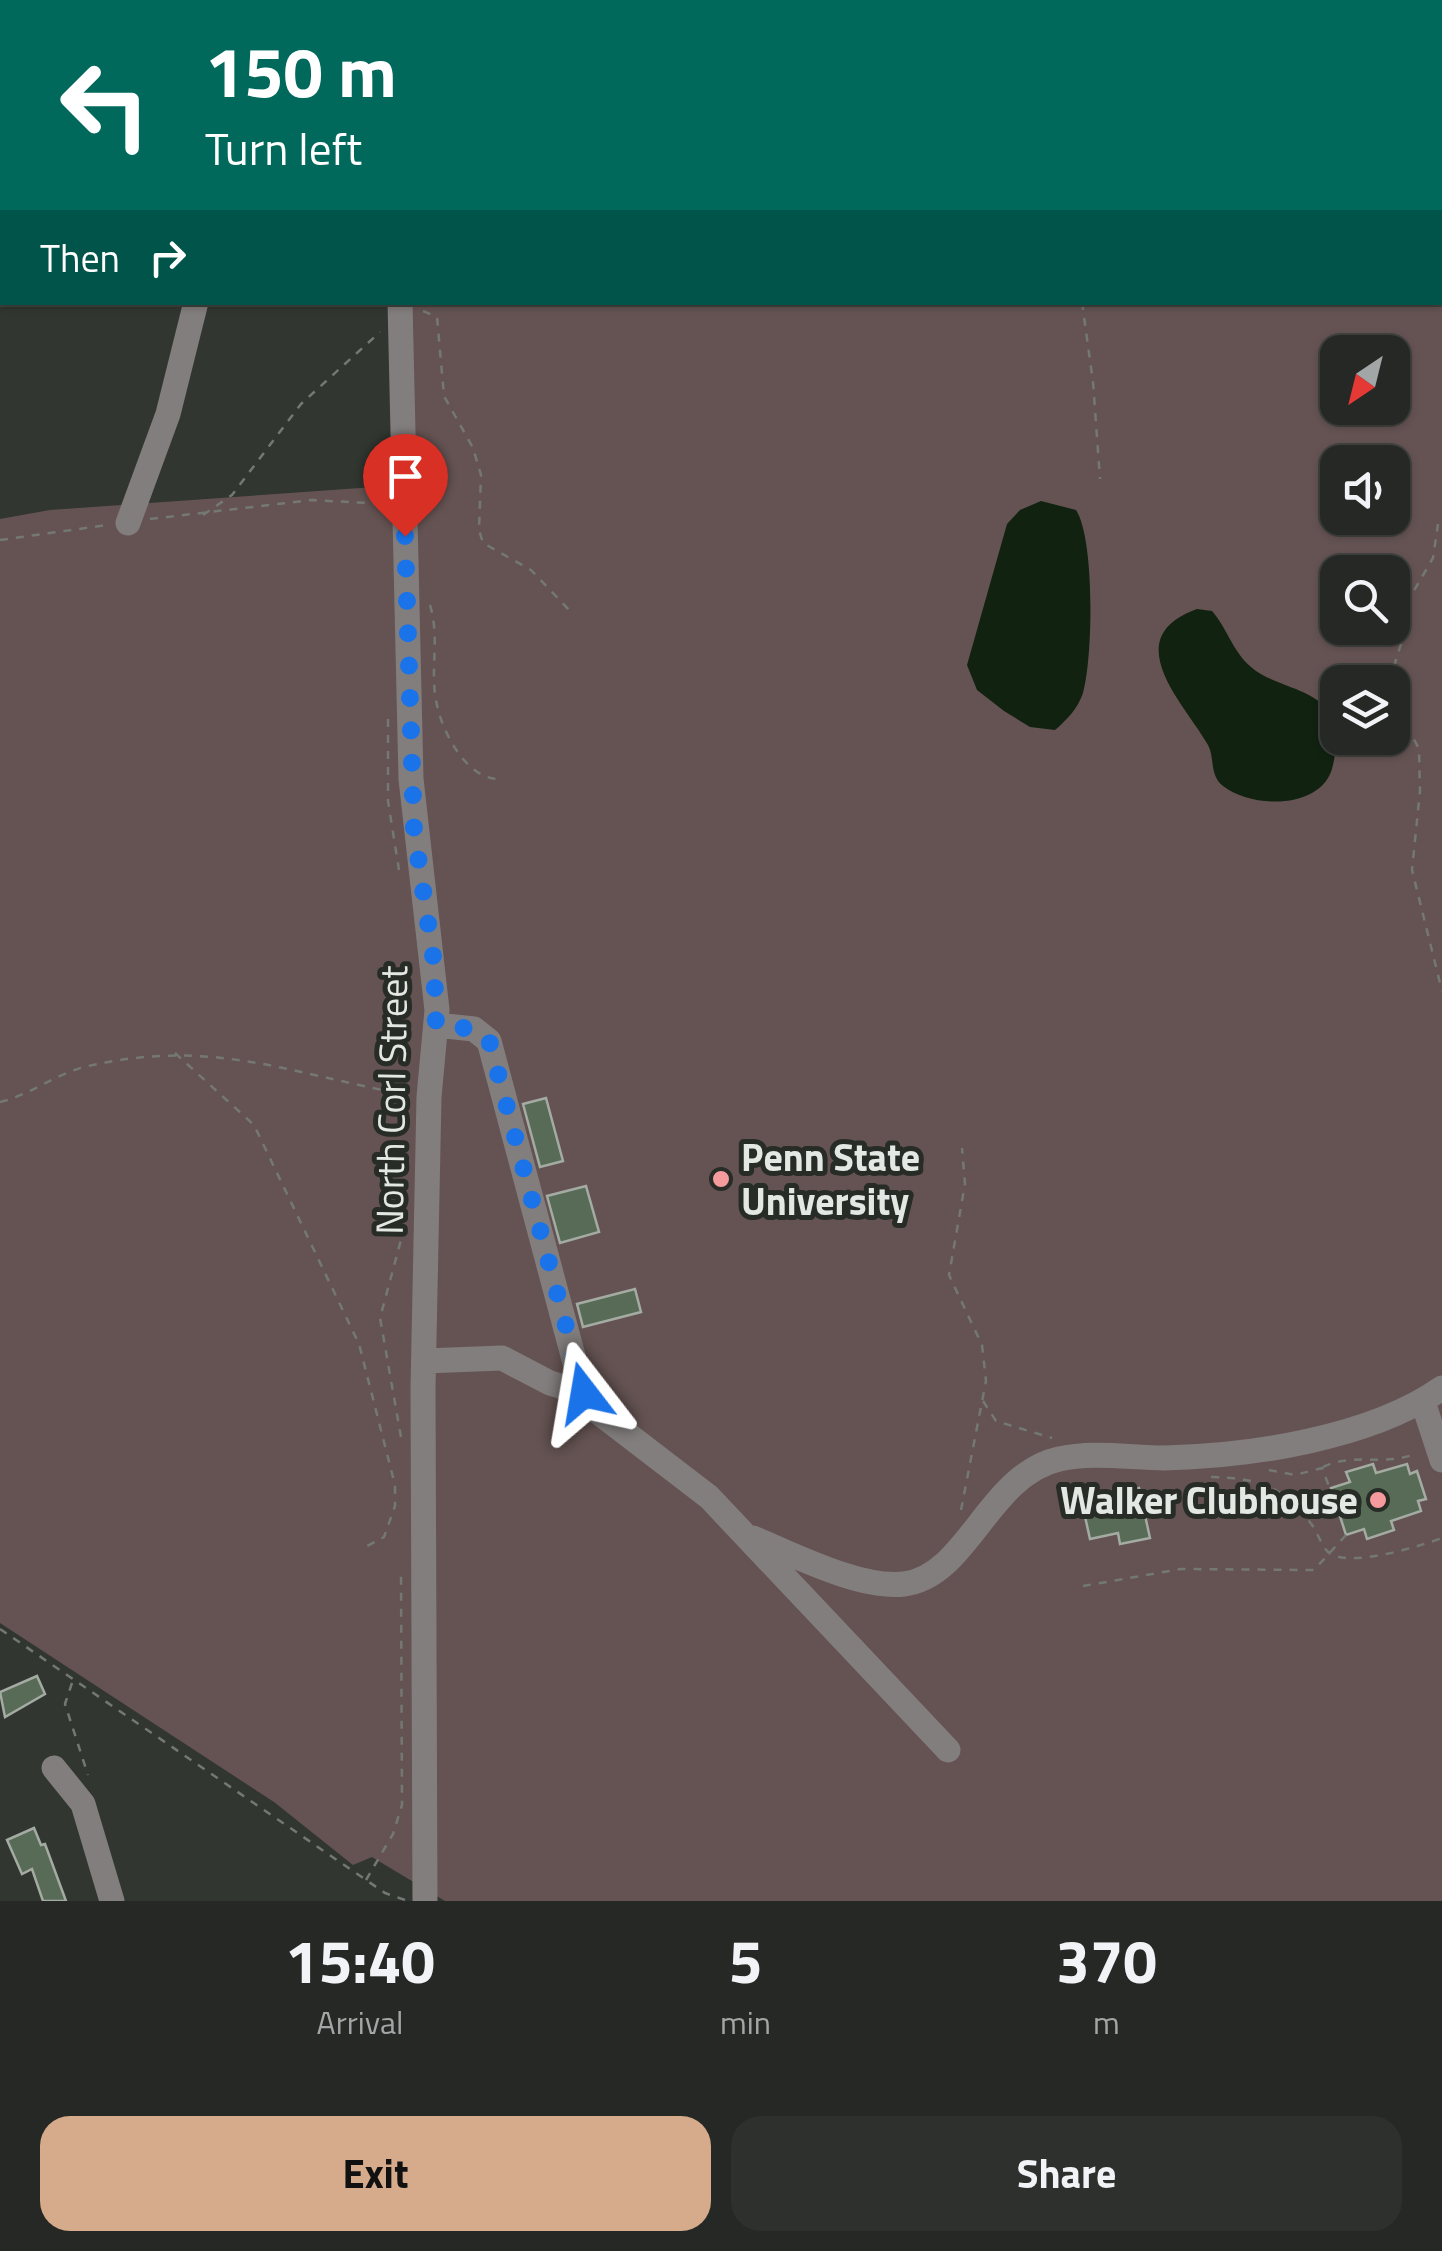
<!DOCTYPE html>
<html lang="en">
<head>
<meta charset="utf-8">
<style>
  body { margin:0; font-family:"Titillium Web",sans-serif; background:#2d302c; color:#f1f3f6; height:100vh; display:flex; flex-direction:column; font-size:38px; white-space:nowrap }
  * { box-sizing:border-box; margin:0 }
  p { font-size:32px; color:#a3a6a6 }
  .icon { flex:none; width:55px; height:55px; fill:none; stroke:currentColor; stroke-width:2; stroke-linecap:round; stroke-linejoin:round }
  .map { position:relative; height:1901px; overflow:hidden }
  .sheet { display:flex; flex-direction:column; background:#252824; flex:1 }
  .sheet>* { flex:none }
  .banner { position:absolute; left:0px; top:0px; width:1442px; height:305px; box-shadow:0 2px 8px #0004,0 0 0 2px #424441; background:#00695c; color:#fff; overflow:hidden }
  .needle { width:65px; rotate:215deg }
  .fabs { position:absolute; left:1320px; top:335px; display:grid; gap:20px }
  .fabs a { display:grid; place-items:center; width:90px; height:90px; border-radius:20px; background:#252824; box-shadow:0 2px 8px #0004,0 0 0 2px #424441; font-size:50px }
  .pin { position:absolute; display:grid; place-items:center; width:85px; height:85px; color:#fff; margin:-102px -42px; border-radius:50% 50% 50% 0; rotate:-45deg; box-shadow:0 0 10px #0007 }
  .pin .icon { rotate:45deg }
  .me { position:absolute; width:110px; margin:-55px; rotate:346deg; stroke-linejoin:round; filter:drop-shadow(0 0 8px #0008) }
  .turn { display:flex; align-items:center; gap:35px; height:210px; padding:0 40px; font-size:45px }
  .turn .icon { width:130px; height:130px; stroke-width:2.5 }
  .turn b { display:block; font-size:70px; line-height:85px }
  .then { display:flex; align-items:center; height:95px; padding:0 40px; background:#0003; gap:20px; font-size:38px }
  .eta { display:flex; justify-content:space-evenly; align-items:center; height:170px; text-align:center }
  .eta b { font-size:60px; font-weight:700; line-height:70px }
  .primary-button { display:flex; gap:20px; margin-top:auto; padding:20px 40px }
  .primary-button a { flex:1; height:115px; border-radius:30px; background:#d6ab8b; color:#111; font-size:40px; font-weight:700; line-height:115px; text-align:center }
  .primary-button a+a { background:#2d302c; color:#f1f3f6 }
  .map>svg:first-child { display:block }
</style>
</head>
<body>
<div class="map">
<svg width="1442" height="1901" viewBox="0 0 1442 1901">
  <rect width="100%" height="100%" fill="#313630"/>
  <path fill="#655353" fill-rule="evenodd" d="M0,0H1442V1901H445L372,1857L353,1865L274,1802L0,1623V519L50,510L403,485L400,303L1440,302V2H2V179ZM1338,352H1392V408H1338ZM1338,462H1392V518H1338ZM1338,572H1392V628H1338ZM1338,682H1392V738H1338Z"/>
  <path fill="#121" d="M1041,501L1076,510C1095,539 1093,658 1083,693C1078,708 1067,720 1055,730L1030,727L1004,711L977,690L967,665L1007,524L1020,510Z
    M1197,609L1212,611C1227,628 1233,652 1251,667C1271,685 1307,687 1325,707C1339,722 1337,747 1333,765C1324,810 1252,809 1223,786C1209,775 1215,758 1208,745C1185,704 1116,638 1197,609Z"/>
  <path fill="#576b56" stroke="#a4aba3" stroke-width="2.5" d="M546,1098L563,1161L540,1167L523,1104Z
    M586,1186L599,1232L560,1243L547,1196Z
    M635,1289L641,1312L583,1327L577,1304Z
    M1373,1464L1376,1473L1407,1464L1410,1474L1417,1471L1426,1499L1418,1501L1421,1511L1391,1521L1394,1530L1367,1539L1364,1529L1346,1535L1331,1488L1350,1482L1346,1472Z
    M1139,1488L1150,1538L1120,1544L1118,1533L1090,1539L1084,1512L1112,1506L1110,1495Z
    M37,1676L45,1694L5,1717L0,1692Z
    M34,1828L41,1845L45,1844L66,1901H43L32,1869L22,1874L7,1840Z"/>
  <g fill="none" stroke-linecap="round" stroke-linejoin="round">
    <path stroke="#747873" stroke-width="2.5" stroke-dasharray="8 8" stroke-linecap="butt" d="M599,0L600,2
      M426,2L430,0
      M0,198L2,199
      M1082,302L1093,382L1100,479
      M423,311L437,317L444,396L473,448L481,475L479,530L483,543L531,570L572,613
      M203,515L232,495L301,404L380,332
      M150,519L312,500L386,504
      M0,540L107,525
      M430,605C440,638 430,669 436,700C441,731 467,781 501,779
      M1389,682L1402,641L1408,601L1433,558L1438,524
      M1392,697L1419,749L1420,791L1412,870L1442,991
      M388,719V801L399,870
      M175,1053L254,1125L359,1344L395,1485V1506L384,1537L367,1546
      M0,1102C30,1095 54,1075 84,1067C211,1037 287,1073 408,1095
      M983,1401L996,1421L1052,1438
      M401,1437L380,1318L405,1225
      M1323,1467C1354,1452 1386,1467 1417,1453
      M1269,1470L1295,1475L1322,1468L1337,1507
      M1211,1477C1257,1478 1283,1485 1312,1525C1318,1533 1321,1545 1328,1552C1348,1569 1420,1546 1442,1538
      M961,1510L986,1381L982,1345L949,1275L965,1184L962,1148
      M1083,1586L1181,1569L1314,1570L1346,1535
      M0,1629L385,1893L405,1900
      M72,1683L65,1704L88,1775
      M366,1880L393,1834L402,1805L401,1574"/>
    <path stroke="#837e7e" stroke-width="25" d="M394,0V2
      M477,0L478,2
      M400,302L411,779L437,1010L429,1097L423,1388L425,1901
      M128,523L168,414L196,302
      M436,1025L474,1029L489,1041L583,1393L593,1408L709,1497L948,1750
      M424,1361L502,1358L550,1383L583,1393
      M1423,1402L1442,1460
      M753,1538C794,1555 860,1589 904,1584C968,1576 988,1475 1059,1459C1093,1451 1131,1458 1165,1458C1251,1456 1371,1438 1442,1388
      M54,1768L83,1804L112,1901"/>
  </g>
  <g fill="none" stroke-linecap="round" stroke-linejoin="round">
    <path stroke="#1a73e8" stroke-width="18" stroke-dasharray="0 32.4" d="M405,536L414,830L434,962L436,1025L474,1029L489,1040L584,1393"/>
  </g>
  <g fill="#f59b9d" stroke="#272c26" stroke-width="4">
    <circle cx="721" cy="1179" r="10"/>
    <circle cx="1378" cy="1500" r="10"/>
  </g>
  <g text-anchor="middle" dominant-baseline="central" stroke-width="10" stroke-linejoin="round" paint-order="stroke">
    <g font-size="38" fill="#e4e8e4" stroke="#272c26">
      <text transform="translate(391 1100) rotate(-89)">North Corl Street</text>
    </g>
    <g font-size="38" font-weight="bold" fill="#e4e8e4" stroke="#272c26" text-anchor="start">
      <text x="741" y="1157">Penn State<tspan x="741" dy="44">University</tspan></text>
      <text x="1358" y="1500" text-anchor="end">Walker Clubhouse</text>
    </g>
  </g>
</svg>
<div class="fabs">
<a><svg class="needle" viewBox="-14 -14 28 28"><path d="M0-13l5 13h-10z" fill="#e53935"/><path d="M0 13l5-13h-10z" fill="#a3a6a6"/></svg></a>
<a><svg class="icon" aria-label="sound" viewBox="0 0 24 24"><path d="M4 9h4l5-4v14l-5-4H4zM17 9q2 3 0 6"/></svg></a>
<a><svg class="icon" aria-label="search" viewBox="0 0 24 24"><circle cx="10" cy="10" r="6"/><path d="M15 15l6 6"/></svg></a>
<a><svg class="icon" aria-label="layers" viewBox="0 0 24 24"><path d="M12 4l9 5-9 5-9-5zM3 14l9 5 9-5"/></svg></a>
</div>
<div class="pin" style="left:405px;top:536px;background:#d93025"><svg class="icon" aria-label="arrive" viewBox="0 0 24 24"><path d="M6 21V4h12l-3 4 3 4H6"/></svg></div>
<svg class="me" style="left:584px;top:1393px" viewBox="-20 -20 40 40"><path d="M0-17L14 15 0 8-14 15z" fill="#1a73e8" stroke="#fff" stroke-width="4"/></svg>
<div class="banner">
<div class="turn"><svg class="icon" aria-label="left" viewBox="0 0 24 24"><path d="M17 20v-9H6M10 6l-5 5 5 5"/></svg><div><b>150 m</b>Turn left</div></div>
<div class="then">Then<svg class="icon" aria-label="right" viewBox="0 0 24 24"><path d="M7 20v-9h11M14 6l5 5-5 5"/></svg></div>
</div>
</div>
<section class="sheet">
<div class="eta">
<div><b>15:40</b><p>Arrival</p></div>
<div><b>5</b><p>min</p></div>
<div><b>370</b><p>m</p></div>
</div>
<div class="primary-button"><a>Exit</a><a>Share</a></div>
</section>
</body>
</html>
